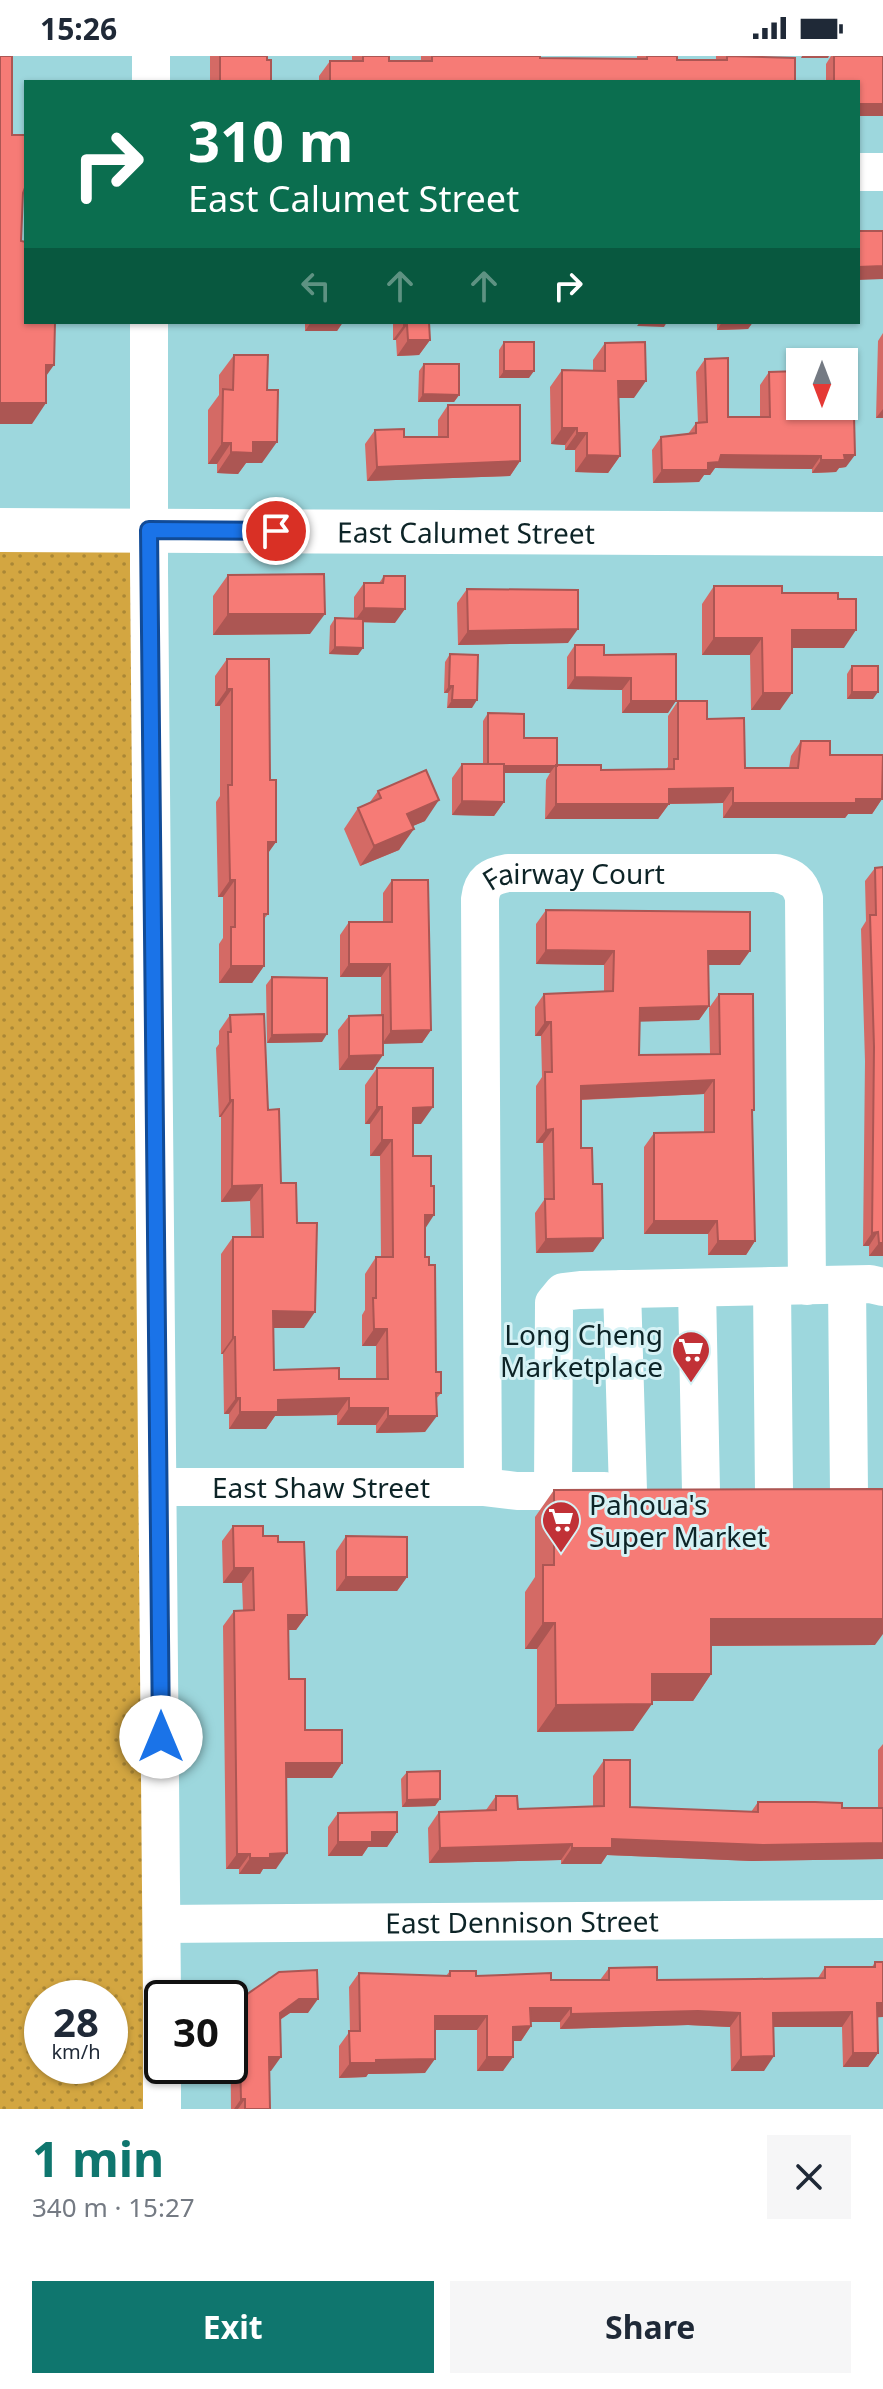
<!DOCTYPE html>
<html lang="en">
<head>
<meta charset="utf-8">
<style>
  body { margin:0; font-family:"Noto Sans",sans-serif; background:#f6f6f7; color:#1f2937; height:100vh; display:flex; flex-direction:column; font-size:30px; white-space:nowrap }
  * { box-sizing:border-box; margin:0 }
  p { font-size:26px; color:#747a83 }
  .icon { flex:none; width:44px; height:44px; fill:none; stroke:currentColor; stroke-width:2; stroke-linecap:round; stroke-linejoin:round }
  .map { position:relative; height:2053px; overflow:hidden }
  .panel { display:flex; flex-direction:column; background:#fff; flex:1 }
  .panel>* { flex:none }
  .top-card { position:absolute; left:24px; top:24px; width:836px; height:244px; border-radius:0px; box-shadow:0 2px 6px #0004; background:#0b6e4f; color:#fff; overflow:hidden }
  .needle { width:52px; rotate:180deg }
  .tools { position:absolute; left:786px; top:292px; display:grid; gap:16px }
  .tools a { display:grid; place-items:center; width:72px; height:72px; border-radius:0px; background:#fff; box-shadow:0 2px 6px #0004; font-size:40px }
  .speed { position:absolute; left:24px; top:1924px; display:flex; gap:16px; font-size:40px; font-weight:700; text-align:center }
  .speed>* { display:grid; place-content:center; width:104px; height:104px; border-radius:50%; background:#fff; box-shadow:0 2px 6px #0004; line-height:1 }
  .speed small { font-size:20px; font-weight:400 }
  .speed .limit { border:4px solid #111; border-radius:12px; background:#fff; color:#111 }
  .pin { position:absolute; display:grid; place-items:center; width:68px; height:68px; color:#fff; margin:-34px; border:4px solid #fff; border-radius:50%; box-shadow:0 2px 8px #0007 }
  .me { position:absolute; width:88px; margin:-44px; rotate:0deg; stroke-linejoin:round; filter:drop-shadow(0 0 6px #0008) }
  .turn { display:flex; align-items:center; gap:28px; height:168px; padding:0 32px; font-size:36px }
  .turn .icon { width:104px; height:104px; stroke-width:2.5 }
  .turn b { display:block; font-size:56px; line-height:68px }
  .lanes { display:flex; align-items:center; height:76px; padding:0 32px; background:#0003; justify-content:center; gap:40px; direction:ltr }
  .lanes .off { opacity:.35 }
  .round { display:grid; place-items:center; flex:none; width:84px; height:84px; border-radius:0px; background:#f6f6f7 }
  .head { display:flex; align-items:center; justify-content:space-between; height:136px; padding:0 32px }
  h1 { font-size:48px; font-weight:700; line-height:60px; color:#0f766e }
  .button { display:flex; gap:16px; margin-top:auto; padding:16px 32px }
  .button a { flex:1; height:92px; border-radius:0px; background:#0f766e; color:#fff; font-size:32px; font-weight:700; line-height:92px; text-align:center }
  .button a+a { background:#f6f6f7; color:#1f2937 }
  .status { display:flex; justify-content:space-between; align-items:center; height:56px; padding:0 40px; background:#fff; direction:ltr }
  .status svg { height:22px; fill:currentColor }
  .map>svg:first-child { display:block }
</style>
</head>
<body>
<div class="status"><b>15:26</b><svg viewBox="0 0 49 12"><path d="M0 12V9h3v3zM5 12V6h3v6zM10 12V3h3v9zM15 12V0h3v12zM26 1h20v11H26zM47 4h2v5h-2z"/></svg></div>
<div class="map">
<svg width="883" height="2053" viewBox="0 0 883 2053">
  <defs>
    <pattern id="grass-dots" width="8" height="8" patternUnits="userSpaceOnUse" patternTransform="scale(2)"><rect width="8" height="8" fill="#d3a641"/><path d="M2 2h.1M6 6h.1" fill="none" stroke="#aa8736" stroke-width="1.8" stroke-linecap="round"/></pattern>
  </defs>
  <rect width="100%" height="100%" fill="#9dd7dd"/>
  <path fill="url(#grass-dots)" fill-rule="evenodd" d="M0,474H149L162,2053H0ZM42,1942H110V2010H42Z"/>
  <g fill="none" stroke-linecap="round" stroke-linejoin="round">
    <g stroke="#fff" stroke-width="38">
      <path d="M151,26V0"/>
      <path d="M858,116H883"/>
      <path d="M149,266V515L162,1942"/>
      <path d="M847,1229L849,1437"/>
      <path d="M772,1230L774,1436"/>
      <path d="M697,1232L701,1436"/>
      <path d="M622,1233L628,1435"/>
      <path id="s1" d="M159,1431H483L517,1435H604"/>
      <path id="s2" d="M483,1431L480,843C482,825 491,820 508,817H776C792,821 800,826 804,842L807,1230"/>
      <path d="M553,1435L554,1247L563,1236L580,1234L870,1228L883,1231"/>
      <path id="s3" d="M162,1868L883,1863"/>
      <path d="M162,2053V1948"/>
    </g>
    <path stroke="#fff" stroke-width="44" id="s4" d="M0,474L883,478"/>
  </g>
  <path fill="#d46a65" d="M210,0H267L271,26H210Z
    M352,0H389V5H421V0H540V2L637,3V0H677V4H716V0H756V2L795,26H319V20L330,5H352Z
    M831,0H883L858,26H826V8Z
    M305,266H343L337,275H305Z
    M393,266H429L430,284L419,299L397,300L396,284H393Z
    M717,266H753L748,273L717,274Z
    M883,277V362H876L878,285Z
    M504,286L529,322H499V294Z
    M605,287L634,342H619L620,400L608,417L575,416V394H565V389L551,388L550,331L562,314L593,315V304Z
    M234,299L262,407H246L238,418L217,417V408H208V354L219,339V319Z
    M705,303L728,361H760V329L769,316L846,411L839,412L836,416L812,417V413L715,412L710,419H704L699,426L653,427L652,394L661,381L688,378L696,367H698L696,316Z
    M424,308L459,339L454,346H418L419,315Z
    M448,349L520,405L510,420L367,425L365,388L375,374L404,381H438V364Z
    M228,519L310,578L213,579V540Z
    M384,520L395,567L363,566L358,599L329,598L330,570L335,562L354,563V541L364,527H379Z
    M714,530L782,537L844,592H792L780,654H751L750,599H702V548Z
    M467,533L568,587L458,589L457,547Z
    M575,589L604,599L668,657H622V634L567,633V601Z
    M450,598L472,652H447L448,637H444L445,606Z
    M227,603L270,724L276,786L268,796V858L264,863V910L252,927H219V888L223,882V841H218L216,746L220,740V650H215V620Z
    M852,610L873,643H847V618Z
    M678,645L707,663L745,712H789L791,700L801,685L830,699L882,743L872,758H848L845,762H723V747L669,748L658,763H545L546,724L550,717H504V746L494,760L452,759V722L462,708H483V665L488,657L524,682L557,709L601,714L666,713L668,711V660Z
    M378,735L425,765L412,770L399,794L360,810L344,773L358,752L370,746Z
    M875,812L883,1200H869V1190H863L865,1005L861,873L866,865L865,825Z
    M392,824L431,974L422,987H383L373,1014H339L338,974L349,960L381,959V921H340V879L349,866H383V837Z
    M546,854L740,909H708L709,950L699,964L640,965L639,999L710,998L709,952L719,938L754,1054L752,1057L755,1185L746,1199H708V1178H644V1091L654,1077L704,1076V1038L581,1044V1092L593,1196L536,1197L535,1157L544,1144L543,1087H536V1030L542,1021L541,980H535V951L544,938L604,935V909L536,908V868Z
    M272,921L322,986L267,987L266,929Z
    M230,959L268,1054L281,1127L297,1167L304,1272H273L274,1314L339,1323H376V1290H362V1259L365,1254V1218L376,1201H381L380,1100H370V1068H365V1029L377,1012L421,1068H413V1100L425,1173V1201L436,1316L441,1337L436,1343L425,1376L376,1377V1369H337V1359L275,1360L266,1373H229V1358H224L223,1298H221V1198L233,1181H251L250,1145L221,1146V1061H219L216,992L219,988V975Z
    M554,1434L875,1589L711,1590V1618L693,1645H652L633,1675L537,1676V1593H525V1536L535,1521V1461Z
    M233,1470L278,1486L307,1559L296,1574H289V1623L305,1674L342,1707L332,1722H286L276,1813H263L260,1818H239V1813H226L223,1570L234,1555H243L242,1527H223L222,1485Z
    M346,1480L407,1521L397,1535H336V1495Z
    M883,1688V1803L752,1805L607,1799L601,1808H561V1804L429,1807L428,1772L439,1756L486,1754L496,1740L518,1753L593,1750V1720L604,1704L630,1751L751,1756L758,1746L842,1752H878V1694Z
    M407,1716L440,1743L435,1750L402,1751L401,1723Z
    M338,1757L397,1776L387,1791H368L362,1800H328V1771Z
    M875,1906L878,1997L868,2011H843L842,1971H773L764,2015H731L730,1971L688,1969L560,1973V1966H531V1970L521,1985H513L503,2015H477V1974H435L425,2017L368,2018L366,2021L339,2022V1990L350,1975L349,1931L359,1917L446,1920L450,1915L476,1920L551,1924H600L609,1912L657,1924L755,1923L818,1922L825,1911H872Z
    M279,1916L308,1957H290L280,1964L271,2015H270V2053H231L230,1951Z"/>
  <path fill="#ac5653" d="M802,0H829L828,2H801Z
    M858,48H883V60H858Z
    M883,210V223L858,224V211Z
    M311,266H343L337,275H305Z
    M640,266H667L664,271L637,270Z
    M722,266H753L748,273L717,274Z
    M404,269H407L396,284H393Z
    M408,284H430L419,299L397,300Z
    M46,309H54L39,330Z
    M504,315H534L529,322H499Z
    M618,325H646L634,342H607Z
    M423,338L459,339L454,346H418Z
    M0,347H46L32,368H0Z
    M883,353V362H876Z
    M562,372H577L565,389L551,388Z
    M577,377H587L575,394H565Z
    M253,386H277L262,407H246L238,418L217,417L231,396Z
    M222,387H231L217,408H208Z
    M587,399L620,400L608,417L575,416Z
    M721,399L821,400L812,413L715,412L710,419H704L699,426L653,427L662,414L708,407Z
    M844,399H855L846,411L839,412L836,416L812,417L821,404Z
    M520,405L510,420L367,425L377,411Z
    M364,552L405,553L395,567L354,566Z
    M228,558H325L310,578L213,579Z
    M578,573L568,587L458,589L468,575Z
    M792,574H856L844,592H780Z
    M714,582H762L750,599H702Z
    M335,591L363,592L358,599L329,598Z
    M575,621L631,622L622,634L567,633Z
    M449,630H453L448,637H444Z
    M227,633H232L220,650H215Z
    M852,636H878L873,643H847Z
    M763,637H792L780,654H751Z
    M452,644H477L472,652H447Z
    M631,645H676L668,657H622Z
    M488,710H555L550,717H483Z
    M733,732L723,747L658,748L669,733Z
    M856,743H882L872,758H848L845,762H723L733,747Z
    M439,744L425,765L392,779L407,758Z
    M462,745L504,746L494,760L452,759Z
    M556,748H669L658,763H545Z
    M414,773L399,794L360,810L374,790Z
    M268,786H276L264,803Z
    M230,824H235L223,841H218Z
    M546,894L614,895L604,909L536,908Z
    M708,895H750L740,909H698Z
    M349,908H390L381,921H340Z
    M231,910H264L252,927H219Z
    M709,950L699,964L631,966L640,952Z
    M545,966H551L541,980H535Z
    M431,974L422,987L382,988L391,975Z
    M327,978L322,986L267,987L272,979Z
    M383,999L373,1014H339L349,1000Z
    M714,1024L704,1038L571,1044L581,1030Z
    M230,1044H233L221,1061H219Z
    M377,1051H382L370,1068H365Z
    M433,1051L421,1068H402L413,1052Z
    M553,1073L543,1087H536L546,1074Z
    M382,1084H392L380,1100H370Z
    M262,1129L250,1145L221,1146L232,1130Z
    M425,1159H434L423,1176Z
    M654,1165H717L708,1178H644Z
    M878,1176L869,1190H863L872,1177Z
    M603,1182L593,1196L536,1197L546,1183Z
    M718,1185H755L746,1199H708Z
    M879,1187H883V1200H869Z
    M273,1255L315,1256L304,1272H262Z
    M374,1273H387L376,1290H362Z
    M233,1281H235L223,1298H221Z
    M236,1342H240L229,1358H224Z
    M349,1342L337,1359L275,1360L266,1373H229L240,1356L278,1344Z
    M349,1352H388L376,1369H337Z
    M388,1360H437L425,1376L376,1377Z
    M234,1512H253L242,1527H223Z
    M346,1521H407L397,1535H336Z
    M288,1559H307L296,1574H278Z
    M711,1563H883V1578L875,1589L692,1590Z
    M543,1567H555L537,1593H525Z
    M652,1618H711L693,1645H633Z
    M652,1648L633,1675L537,1676L556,1649Z
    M286,1707H342L332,1722H275Z
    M440,1743L435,1750L402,1751L407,1744Z
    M372,1776H397L387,1791H368L362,1800H328L338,1786Z
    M612,1783L883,1787V1803L752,1805L607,1799L601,1808H561L572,1792Z
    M572,1788L561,1804L429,1807L440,1792Z
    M287,1797L276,1813H263L260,1818H239L250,1802L270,1798Z
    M237,1798H250L239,1813H226Z
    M299,1943H318L308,1957H290L270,1970L280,1957Z
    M877,1947H883V1961L867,1962Z
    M530,1952H571L560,1966H520Z
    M698,1955L740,1957L730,1971L688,1969L560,1973L571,1958Z
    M852,1956L842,1971H762L773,1957Z
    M435,1960H487L477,1974H425Z
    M531,1970L521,1985H503L513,1971Z
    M853,1997H878L868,2011H843Z
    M774,2000L764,2015H731L741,2001Z
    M269,2001H281L271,2015H260Z
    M487,2001H513L503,2015H477Z
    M435,2003L425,2017L368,2018L366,2021L339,2022L350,2007L376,2004Z
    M241,2043H245L238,2053H234Z"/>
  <path fill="#f67b76" stroke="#ac5653" stroke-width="2" d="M0,0H12V79H26V129L23,137L21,185L26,186V266H55L54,309H46V347H0Z
    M220,0H267V4H271V26H220Z
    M363,0H389V5H432V0H540V2L647,3V0H677V4H727V0L795,2V26H330V5H363Z
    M834,0H883V48H858V26H834Z
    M858,175H883V210L858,211Z
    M404,266H429L430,284H408L407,269H404Z
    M504,286H534V315H504Z
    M645,286L646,325H618L620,400L587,399V377H577V372H562V314L605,315V287Z
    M234,299H268L267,334H278L277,386H253V397L231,396V387H222L223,333L233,334Z
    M728,302V361H770L769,316L800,315V350H804V360L854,359L855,399H844L845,404H821V400L721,399L719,406L708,407V414H662L661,381L696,377V367L707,366L705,303Z
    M424,308H459V339L423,338Z
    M448,349H520V405L377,411L375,374L404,373V381H448Z
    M324,518L325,558H228V519Z
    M384,520H405V553L364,552V527H383Z
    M714,530H782V537H838V543H856V574H792V637H763L762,582H714Z
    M467,533L578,534V573L468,575Z
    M335,562L363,563V592L335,591Z
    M575,589H604V599L676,598V645H631V622L575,621Z
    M450,598L478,599L477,644H452L453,630H449Z
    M227,603H269L270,724H276V786H268V858H264V910H231V871H235V824H230L228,729H232V633H227Z
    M852,610H878V636H852Z
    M678,645H707V663L744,662L745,712H798L801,685H830V699H883L882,743H856V747H733V732L669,733V748H556V709H601V714L674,713V703H678Z
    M488,657L524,658V682H557V710H504V708H488Z
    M462,708H504V746L462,745Z
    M426,714L439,744L407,758L414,773L374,790L358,752L381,742L378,735Z
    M883,811V1187H879L878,1176L872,1177L874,991L870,859H876L875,812Z
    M392,824H428L431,974L391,975L390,908H349V866H392Z
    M546,854L750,856V895H708L709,950L640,952L639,999L720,998L719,938H753L754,1054H752L755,1185H718L717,1165H654V1077L714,1076V1024L581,1030V1092H592L593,1128H602L603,1182L546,1183L545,1143H554L553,1073L546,1074L545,1016H552L551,966H545L544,938L613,935L614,895L546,894Z
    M272,921L327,922V978L272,979Z
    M264,958L268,1054L279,1053L281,1127H296L297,1167H317L315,1256L273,1255L274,1314L339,1312V1323H388L387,1273H374L373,1242H376V1201H393L392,1084H382V1051H377V1012H433V1051L413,1052V1100H431V1130H434V1159H425V1201H429V1209H435L436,1316H441V1337H436L437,1360H388V1352H349V1342L278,1344V1356H240V1342H236L235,1281H233V1181H263L262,1129L232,1130L233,1044H230L228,976H231L230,959Z
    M383,959V999L349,1000V960Z
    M883,1433V1563H711V1618H652V1648L556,1649L555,1567H543V1509H554V1434Z
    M233,1470H263V1480H278V1486H304L307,1559H288L289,1623H305V1674H342V1707H286L287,1797L270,1798V1802H250V1798H237L234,1555L254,1554L253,1512H234Z
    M346,1480L407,1481V1521H346Z
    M604,1704H630V1751L758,1756V1746H815L842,1747V1752H883V1787L763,1789L612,1783V1792H572V1788L440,1792L439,1756L496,1754V1740H517L518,1753L604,1750Z
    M440,1715V1743L407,1744V1716Z
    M397,1756V1776H372V1786H338V1757Z
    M875,1906H883V1947H877L878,1997H853L852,1956L773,1957L774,2000L741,2001L740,1957L698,1955L571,1958V1952H530L531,1970L513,1971V2001H487V1960H435V2003L376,2004V2007H350L349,1975H360L359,1917L450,1920V1915H476V1920L551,1917V1924H609V1912L657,1911V1924L755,1923L825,1922V1911H875Z
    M317,1914L318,1943H299L280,1957L281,2001H269L270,2053H245V2043H241L239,1963L230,1950L279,1916Z"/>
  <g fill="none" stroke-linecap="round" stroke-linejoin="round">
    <defs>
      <path id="route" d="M161,1681L149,474L276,475"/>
    </defs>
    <use href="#route" stroke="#114b97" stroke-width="20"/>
    <use href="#route" stroke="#1a73e8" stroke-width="14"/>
  </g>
  <defs>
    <symbol id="supermarket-pin" viewBox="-11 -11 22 30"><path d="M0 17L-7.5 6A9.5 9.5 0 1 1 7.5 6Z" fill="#c13136" stroke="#d6f2f5"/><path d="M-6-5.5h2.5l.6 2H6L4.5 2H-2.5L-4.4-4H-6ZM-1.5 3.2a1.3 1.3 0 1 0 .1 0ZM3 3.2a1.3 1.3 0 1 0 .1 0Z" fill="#fff"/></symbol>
  </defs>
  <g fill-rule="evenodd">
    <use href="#supermarket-pin" x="669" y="1272" width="44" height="60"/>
    <use href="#supermarket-pin" x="539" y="1442" width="44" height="60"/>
  </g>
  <g text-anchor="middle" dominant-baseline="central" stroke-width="6" stroke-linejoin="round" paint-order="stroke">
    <g font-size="28" fill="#0d2427" stroke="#d6f2f5">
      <text stroke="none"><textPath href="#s4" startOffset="466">East Calumet Street</textPath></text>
      <text stroke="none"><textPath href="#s2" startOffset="696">Fairway Court</textPath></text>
      <text stroke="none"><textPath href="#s1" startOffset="162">East Shaw Street</textPath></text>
      <text stroke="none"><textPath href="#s3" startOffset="360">East Dennison Street</textPath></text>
    </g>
    <g font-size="28" fill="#0d2427" stroke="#d6f2f5" text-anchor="end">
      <text x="663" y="1278">Long Cheng<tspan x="663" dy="32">Marketplace</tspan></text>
      <text x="589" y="1448" text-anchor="start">Pahoua's<tspan x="589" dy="32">Super Market</tspan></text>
    </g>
  </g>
</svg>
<div class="tools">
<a><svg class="needle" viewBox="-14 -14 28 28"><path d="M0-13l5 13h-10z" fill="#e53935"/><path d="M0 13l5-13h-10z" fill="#747a83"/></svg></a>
</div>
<div class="speed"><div>28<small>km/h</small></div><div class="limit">30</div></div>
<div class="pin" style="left:276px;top:475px;background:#d93025"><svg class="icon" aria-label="arrive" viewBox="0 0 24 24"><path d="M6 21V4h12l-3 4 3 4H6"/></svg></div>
<svg class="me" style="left:161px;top:1681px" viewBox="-20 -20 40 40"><circle r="19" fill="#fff"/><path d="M0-13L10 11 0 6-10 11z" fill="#1a73e8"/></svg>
<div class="top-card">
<div class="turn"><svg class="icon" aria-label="right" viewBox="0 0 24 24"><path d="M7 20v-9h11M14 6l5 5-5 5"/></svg><div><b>310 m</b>East Calumet Street</div></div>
<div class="lanes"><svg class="icon off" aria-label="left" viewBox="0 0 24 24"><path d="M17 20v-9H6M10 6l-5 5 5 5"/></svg><svg class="icon off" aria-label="ahead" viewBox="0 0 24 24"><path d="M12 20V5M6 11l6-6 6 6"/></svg><svg class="icon off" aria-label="ahead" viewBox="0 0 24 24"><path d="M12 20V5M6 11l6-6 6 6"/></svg><svg class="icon" aria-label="right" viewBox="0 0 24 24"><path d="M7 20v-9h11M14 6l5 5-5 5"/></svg></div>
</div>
</div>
<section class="panel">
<div class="head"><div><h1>1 min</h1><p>340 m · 15:27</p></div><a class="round"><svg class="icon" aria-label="close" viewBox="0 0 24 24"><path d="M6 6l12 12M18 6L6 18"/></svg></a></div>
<div class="button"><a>Exit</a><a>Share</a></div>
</section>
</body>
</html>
